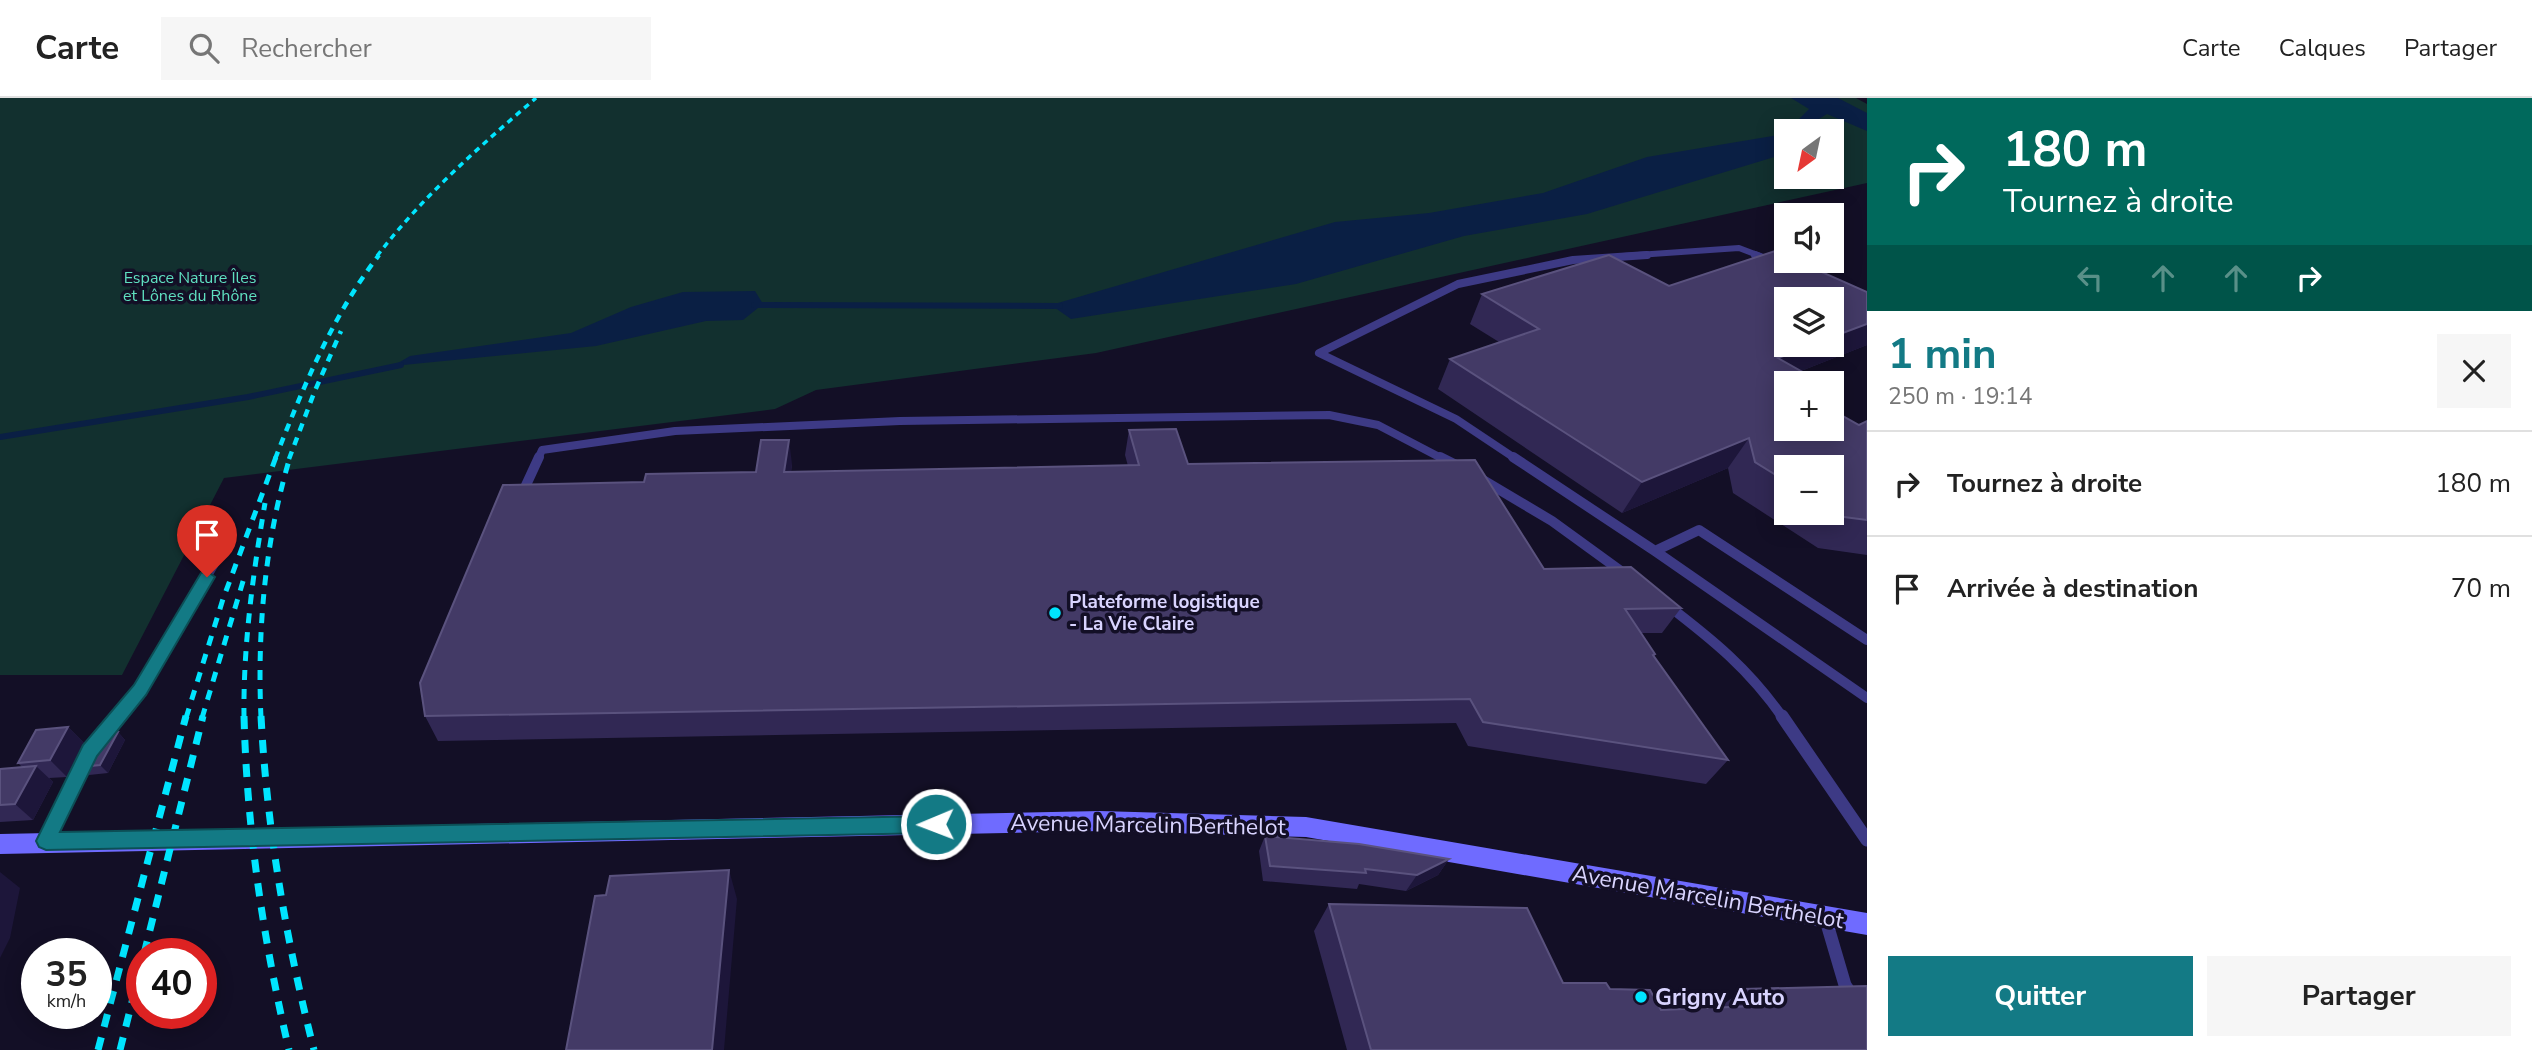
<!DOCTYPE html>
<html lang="fr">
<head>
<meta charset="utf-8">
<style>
  body { margin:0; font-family:"Nunito Sans",sans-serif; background:#f6f6f6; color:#222; height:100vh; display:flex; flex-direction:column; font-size:26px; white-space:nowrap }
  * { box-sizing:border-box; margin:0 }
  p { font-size:23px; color:#767676 }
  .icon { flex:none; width:38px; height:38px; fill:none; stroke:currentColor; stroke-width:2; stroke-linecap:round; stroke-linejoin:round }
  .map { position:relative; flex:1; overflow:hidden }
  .side { display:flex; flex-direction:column; background:#fff; width:665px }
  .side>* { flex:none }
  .top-card { background:#00695c; color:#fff; overflow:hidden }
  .needle { width:46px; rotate:213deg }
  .controls { position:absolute; left:1774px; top:21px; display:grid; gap:14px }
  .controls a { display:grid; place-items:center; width:70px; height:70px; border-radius:0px; background:#fff; box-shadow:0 4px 18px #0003; font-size:35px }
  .speed { position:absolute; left:21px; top:840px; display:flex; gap:14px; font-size:35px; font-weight:700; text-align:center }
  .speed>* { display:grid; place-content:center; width:91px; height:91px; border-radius:50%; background:#fff; box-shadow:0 4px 18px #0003; line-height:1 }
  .speed small { font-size:18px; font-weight:400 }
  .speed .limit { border:10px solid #d22; background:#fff; color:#111 }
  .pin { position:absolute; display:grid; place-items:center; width:60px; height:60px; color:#fff; margin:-72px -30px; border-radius:50% 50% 50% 0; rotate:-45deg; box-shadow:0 0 7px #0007 }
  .pin .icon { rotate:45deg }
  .me { position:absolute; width:77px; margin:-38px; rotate:269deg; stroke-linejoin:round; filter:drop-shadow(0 0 5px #0008) }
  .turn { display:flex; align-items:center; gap:24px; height:147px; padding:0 21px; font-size:32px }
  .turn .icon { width:91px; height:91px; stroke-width:2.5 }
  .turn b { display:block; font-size:49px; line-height:60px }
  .lanes { display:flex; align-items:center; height:66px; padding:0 21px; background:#0003; justify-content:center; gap:35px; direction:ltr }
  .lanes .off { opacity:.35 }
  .round { display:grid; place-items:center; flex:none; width:74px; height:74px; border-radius:0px; background:#f6f6f6 }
  .headline { display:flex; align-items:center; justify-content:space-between; height:119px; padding:0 21px }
  h1 { font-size:42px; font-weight:700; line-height:52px; color:#137a85 }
  .action { display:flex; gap:14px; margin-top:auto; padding:14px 21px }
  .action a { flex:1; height:80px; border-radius:0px; background:#137a85; color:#fff; font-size:28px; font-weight:700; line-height:80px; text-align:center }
  .action a+a { background:#f6f6f6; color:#222 }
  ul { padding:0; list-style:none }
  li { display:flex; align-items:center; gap:21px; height:105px; padding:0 21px; border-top:2px solid #e0e0e0 }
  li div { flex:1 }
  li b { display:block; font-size:26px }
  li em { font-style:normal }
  header { display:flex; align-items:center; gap:42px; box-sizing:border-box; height:98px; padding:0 35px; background:#fff; border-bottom:2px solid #e0e0e0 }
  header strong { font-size:33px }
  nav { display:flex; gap:38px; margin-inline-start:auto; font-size:24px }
  .search { width:490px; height:63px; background:#f6f6f6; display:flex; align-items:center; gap:18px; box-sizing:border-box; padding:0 24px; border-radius:0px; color:#767676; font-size:26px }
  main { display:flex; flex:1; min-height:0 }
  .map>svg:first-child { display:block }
</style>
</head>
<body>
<header>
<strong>Carte</strong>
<div class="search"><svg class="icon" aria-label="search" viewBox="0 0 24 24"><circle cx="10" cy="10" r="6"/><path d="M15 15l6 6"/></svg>Rechercher</div>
<nav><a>Carte</a><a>Calques</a><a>Partager</a></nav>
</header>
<main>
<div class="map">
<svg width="1867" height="952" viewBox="0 0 1867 952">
  <rect width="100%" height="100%" fill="#130f26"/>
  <path fill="#12302f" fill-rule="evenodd" d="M0,0H1856L1867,6V85L1096,255L816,292L775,311L224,380L122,577H0ZM1787,33H1832V79H1787Z"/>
  <path fill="#0a1f44" d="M1791,0H1838L1867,15V33L1827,16L1814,24L1809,33H1787V55L1587,116L1464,138L1296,186L1071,221L1051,207L1335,124L1429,115L1543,95L1647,59L1784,36L1809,11Z
    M755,193L763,206L743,222L706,223L596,248L393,268L410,258L571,235L631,209L683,194Z"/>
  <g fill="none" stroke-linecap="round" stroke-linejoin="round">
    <path stroke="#0a1f44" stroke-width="6" d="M754,207L1060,208
      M0,339L248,299L401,267"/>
    <path stroke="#3d3a85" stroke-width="6" d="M1623,158L1739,150L1760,158"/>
    <path stroke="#3d3a85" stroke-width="8" d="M1755,157L1771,163
      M538,361L542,352L675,333L900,323L1329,317L1378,327L1443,361
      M1516,361L1456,321L1319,255L1458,186L1573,162L1647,157"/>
    <path stroke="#3d3a85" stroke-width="10" d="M1440,359L1458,368
      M1513,359L1655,453L1867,600
      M1478,379L1552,423L1625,476
      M521,398L539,359
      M1655,453L1699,432L1867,542
      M1666,506C1713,542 1749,571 1783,620
      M117,620L140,592L219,457L229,431"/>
    <path stroke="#3d3a85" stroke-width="13" d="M1782,618L1867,742
      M97,644L118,618
      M46,743L88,658
      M1825,819L1845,887L1867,920"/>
    <path fill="#6f6bff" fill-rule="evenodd" d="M1100,713L1306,719L1867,815V837L1306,739L1100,733L0,756V736Z"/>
    <path stroke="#00e5ff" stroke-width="3.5" stroke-dasharray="6 5" stroke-linecap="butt" d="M377,158C423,98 479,49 536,0"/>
    <path stroke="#00e5ff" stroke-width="4.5" stroke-dasharray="8 7" stroke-linecap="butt" d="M275,361C303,290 332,218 379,157
      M289,361L314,295L341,233"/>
    <path stroke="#00e5ff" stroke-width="5" stroke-dasharray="10 9" stroke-linecap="butt" d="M186,620L223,501L276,359
      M202,620L244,480
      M244,620C243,548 253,476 265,405
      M261,620C257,533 265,442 290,359"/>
    <path stroke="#00e5ff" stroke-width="7" stroke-dasharray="13 11" stroke-linecap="butt" d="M244,618C247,732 263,841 289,952
      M261,618C267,732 286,842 314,952
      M144,856L203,618
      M98,952L186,618
      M120,952L142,864"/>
  </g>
  <path fill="#312854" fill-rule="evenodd" d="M1669,188L1867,194V247L1801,273L1815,281L1811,285H1787V331L1859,327L1867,323V457L1818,450L1733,395L1728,370L1622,415L1438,291L1450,261L1499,244L1470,226L1482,196ZM1787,369H1832V415H1787Z
    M1129,332L1188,366L1681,510L1662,535H1641L1655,556L1654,558L1728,662L1706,686L1468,648L1456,625L438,643L425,618L644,384L756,374L792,366L791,374L1128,368L1125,357Z
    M68,629L84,645L67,679L49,680L53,684L33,722L0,724V671L22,669L18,665Z
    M118,634L125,642L108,675L89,677L80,669Z
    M1265,738L1449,761L1438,777L1406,793L1359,786L1357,791L1263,783L1259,753Z
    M1329,806L1563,885L1610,891L1661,912L1720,909L1744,891L1867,952H1347L1314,833Z"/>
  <path fill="#1d163a" d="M1867,226V247L1758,290L1778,260L1813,247H1832V239Z
    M1749,340L1728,370L1622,415L1642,384Z
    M789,342L792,366L787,398L784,374Z
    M68,629L84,645L67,679L50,662Z
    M118,634L125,642L108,675L100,667Z
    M36,668L53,684L33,722L15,706Z
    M1449,761L1438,777L1406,793L1417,777Z
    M729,772L737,801L724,952H712Z
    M0,774L20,790L10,840L0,860Z"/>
  <path fill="#433a66" stroke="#5a527e" stroke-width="2" d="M1775,153L1787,158V163H1797L1867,194V226L1832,239V201H1787V247H1813L1778,260L1815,281L1804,285H1787V331H1832V312L1859,327L1867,323V422L1844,419L1832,412V369H1787V384L1755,364L1749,340L1642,384L1450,261L1539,231L1482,196L1609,157L1669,188Z
    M1176,331L1188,366L1475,362L1544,471L1631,469L1681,510L1625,511L1655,556L1653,557L1728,662L1483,624L1470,601L425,618L420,585L503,387L644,384L646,376L756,374L761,342H789L784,374L1139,367L1129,332Z
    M68,629L50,662L18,665L36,632Z
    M118,634L100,667L80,669L90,650L102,635Z
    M36,668L15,706L0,707V671Z
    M1265,738L1359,746L1449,761L1417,777L1365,771L1366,775L1270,768Z
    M729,772L712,952H566L595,798L606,797L610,778Z
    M1329,806L1527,810L1563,885H1606L1610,891L1650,892L1661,912L1753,908L1744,891L1867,888V952H1371Z"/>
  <path fill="#137a85" stroke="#0c4f56" stroke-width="2" d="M207,473L215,479L146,597L97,658L60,734L936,718L943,720L946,726L943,732L936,735L46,752L39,749L36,743L83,647L134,587L201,475Z"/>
  <g fill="#00e5ff" stroke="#130f26" stroke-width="2.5">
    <circle cx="1055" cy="515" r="7"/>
    <circle cx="1641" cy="899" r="7"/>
  </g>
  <g text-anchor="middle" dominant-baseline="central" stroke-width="7" stroke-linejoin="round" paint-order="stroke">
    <g font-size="16" fill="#5fe0c0" stroke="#130f26">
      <text x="190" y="180">Espace Nature Îles<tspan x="190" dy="18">et Lônes du Rhône</tspan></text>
    </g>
    <g font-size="19" font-weight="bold" fill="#d9d4ff" stroke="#130f26" text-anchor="start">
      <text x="1069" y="504">Plateforme logistique<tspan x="1069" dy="22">- La Vie Claire</tspan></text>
    </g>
    <g font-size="23" fill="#d9d4ff" stroke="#130f26">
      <text transform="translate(1148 727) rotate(1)">Avenue Marcelin Berthelot</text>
      <text transform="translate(1708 799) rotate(10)">Avenue Marcelin Berthelot</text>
    </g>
    <g font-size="23" font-weight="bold" fill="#d9d4ff" stroke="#130f26" text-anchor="start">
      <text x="1655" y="899">Grigny Auto</text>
    </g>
  </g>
</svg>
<div class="controls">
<a><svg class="needle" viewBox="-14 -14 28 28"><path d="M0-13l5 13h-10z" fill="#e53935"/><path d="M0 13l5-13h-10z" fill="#767676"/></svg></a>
<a><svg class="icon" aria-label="sound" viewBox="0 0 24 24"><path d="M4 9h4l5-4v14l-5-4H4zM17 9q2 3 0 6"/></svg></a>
<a><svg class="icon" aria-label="layers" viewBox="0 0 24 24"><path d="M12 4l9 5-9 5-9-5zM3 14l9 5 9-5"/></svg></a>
<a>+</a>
<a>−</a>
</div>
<div class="speed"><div>35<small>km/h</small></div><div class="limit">40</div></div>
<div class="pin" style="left:207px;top:479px;background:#d93025"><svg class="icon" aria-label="arrive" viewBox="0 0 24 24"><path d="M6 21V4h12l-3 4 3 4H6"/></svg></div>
<svg class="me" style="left:936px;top:726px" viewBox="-20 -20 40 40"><circle r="17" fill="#137a85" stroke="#fff" stroke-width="3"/><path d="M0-11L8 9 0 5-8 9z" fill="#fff"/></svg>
</div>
<section class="side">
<div class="top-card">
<div class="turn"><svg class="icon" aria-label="right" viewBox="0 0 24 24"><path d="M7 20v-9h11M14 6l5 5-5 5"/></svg><div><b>180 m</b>Tournez à droite</div></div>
<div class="lanes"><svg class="icon off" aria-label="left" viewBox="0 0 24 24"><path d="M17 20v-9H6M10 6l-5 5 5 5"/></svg><svg class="icon off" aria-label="ahead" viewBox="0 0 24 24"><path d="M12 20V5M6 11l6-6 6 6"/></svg><svg class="icon off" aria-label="ahead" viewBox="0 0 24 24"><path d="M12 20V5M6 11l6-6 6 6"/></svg><svg class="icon" aria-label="right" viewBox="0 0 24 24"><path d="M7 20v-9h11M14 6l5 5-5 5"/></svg></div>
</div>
<div class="headline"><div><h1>1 min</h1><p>250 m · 19:14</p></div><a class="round"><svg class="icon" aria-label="close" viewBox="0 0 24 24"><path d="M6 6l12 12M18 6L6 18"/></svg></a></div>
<ul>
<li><svg class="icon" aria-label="right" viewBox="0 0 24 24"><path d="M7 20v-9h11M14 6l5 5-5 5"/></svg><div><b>Tournez à droite</b></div><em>180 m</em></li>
<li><svg class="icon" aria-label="arrive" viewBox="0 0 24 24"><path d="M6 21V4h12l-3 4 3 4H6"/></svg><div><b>Arrivée à destination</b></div><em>70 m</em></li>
</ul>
<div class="action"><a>Quitter</a><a>Partager</a></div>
</section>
</main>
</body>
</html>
